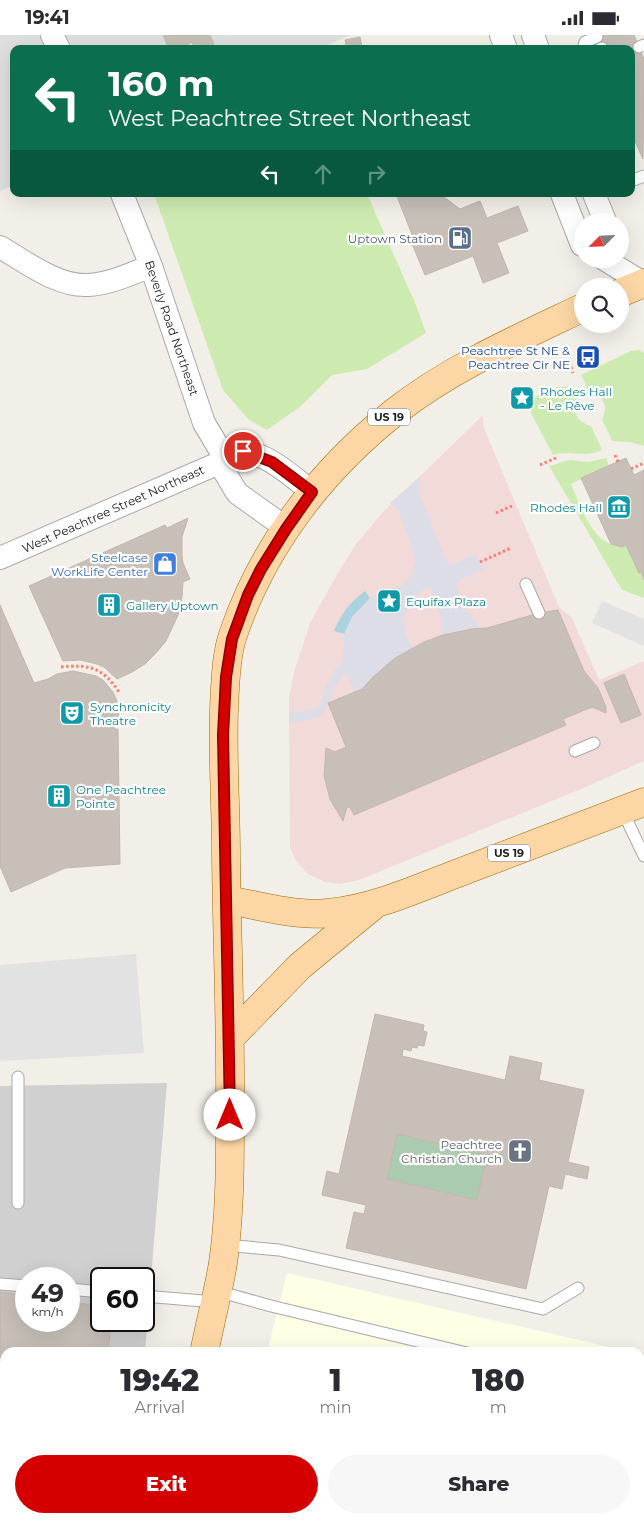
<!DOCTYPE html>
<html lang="en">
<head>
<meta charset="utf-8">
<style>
  body { margin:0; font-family:Montserrat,sans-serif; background:#f7f7f7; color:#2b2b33; height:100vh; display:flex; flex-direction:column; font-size:19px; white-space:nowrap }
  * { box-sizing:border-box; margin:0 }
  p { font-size:16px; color:#7c7c81 }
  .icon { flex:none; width:28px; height:28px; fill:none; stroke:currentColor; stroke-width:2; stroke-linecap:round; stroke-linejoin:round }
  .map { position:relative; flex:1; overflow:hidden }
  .side { position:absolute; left:0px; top:1312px; width:645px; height:176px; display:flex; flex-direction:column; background:#fff; border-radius:15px 15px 0 0; box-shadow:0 5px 20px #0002 }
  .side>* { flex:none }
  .guide { position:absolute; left:10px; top:10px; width:625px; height:152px; border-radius:10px; box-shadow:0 5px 20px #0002; background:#0b6e4f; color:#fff; overflow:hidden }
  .needle { width:32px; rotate:246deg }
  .fabs { position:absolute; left:574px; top:178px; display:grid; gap:10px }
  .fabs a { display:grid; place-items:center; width:55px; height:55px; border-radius:50%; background:#fff; box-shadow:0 5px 20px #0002; font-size:25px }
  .speed { position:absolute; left:15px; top:1232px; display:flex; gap:10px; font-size:25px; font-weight:700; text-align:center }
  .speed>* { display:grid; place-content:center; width:65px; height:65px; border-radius:50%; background:#fff; box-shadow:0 5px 20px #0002; line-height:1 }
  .speed small { font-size:12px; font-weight:400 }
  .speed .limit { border:2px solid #111; border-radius:8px; background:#fff; color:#111 }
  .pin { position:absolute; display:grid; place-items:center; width:42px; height:42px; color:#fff; margin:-21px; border:2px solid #fff; border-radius:50%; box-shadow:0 1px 5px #0007 }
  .me { position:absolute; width:55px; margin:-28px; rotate:0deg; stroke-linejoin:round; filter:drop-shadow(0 0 4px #0008) }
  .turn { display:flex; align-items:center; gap:18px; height:105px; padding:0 15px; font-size:22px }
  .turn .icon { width:65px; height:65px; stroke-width:2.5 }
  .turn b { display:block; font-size:35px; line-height:42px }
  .lanes { display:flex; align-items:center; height:48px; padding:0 15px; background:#0003; justify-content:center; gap:25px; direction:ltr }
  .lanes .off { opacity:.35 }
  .eta { display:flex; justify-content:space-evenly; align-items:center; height:85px; text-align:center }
  .eta b { font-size:30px; font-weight:800; line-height:35px }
  .button { display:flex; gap:10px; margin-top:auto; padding:10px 15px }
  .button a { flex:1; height:58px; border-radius:30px; background:#d40000; color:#fff; font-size:20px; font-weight:800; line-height:58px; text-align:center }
  .button a+a { background:#f7f7f7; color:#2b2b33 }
  .status { display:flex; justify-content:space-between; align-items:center; height:35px; padding:0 25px; background:#fff; direction:ltr }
  .status svg { height:14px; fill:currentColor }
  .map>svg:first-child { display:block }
</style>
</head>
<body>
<div class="status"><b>19:41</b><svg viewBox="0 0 49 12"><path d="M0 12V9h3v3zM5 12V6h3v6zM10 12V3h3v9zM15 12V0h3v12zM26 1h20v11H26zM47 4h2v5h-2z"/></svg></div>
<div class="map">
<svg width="644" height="1488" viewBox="0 0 644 1488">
  <rect width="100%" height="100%" fill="#f2efe9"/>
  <path fill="#e0dfdf" d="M0,0H350L319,14H14V150L0,156Z"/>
  <path fill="#f2dad9" d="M483,380V389L486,398L559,572L572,583L599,645L644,626V726L581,754L359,845L340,849L325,847L308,839L298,829L290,813L289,661L295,634L310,588L336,541L356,509L382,478Z"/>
  <path fill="#ffffe5" d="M287,1238L631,1317L267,1318Z
    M640,1320L644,1321V1488H224L225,1484H640Z"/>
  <path fill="#d0d0d0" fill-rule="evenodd" d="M167,1048L145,1317L5,1318V1484H104L103,1488H0V1051ZM26,1244H69V1286H26ZM101,1244H144V1286H101Z"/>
  <path fill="#cdebb0" d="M154,159H367L416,270L426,298L367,334L332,340L301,371L267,395L249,385L223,355Z
    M639,315L644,318V411L630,407L612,406L602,384C609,372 603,359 589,357L581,340L631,316Z
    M572,351L577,362C572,376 576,387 591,391L602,415C584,424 571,414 553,420L531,378L535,362L557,352Z
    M606,423L609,431L571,449C579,467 587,492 603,505C608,509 616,510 622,512L626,510L639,538L641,537L644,545V563L622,555L549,431L570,425L589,427Z"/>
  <path fill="#aacbaf" d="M397,1099L487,1120L477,1165L387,1144Z"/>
  <path fill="#e2e2e2" d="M602,566L644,584V611L592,588Z
    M136,919L144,1018L0,1026V930Z"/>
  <path fill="#dddde8" d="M421,441L419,455L420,460L447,527L453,529L476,519L483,535L462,544L456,550L467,577L477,587L479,594L443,600L441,595L442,586L432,556L429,554L425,553L415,562L409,569L404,583L405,599L412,613L395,623L374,642L362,654L355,657L346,638L334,652L325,677L319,682L289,689L290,677L311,676L320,670L326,650L336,633L343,626L344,599L347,590L358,575L374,561L402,550L411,541L416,526L414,519L398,475L390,468Z"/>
  <path fill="#aad3df" d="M365,556L370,563L352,582L344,599L334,596C341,579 350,567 365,556Z"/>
  <path fill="#c7bfb8" stroke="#c4b6ab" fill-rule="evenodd" d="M163,0H210L214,9L202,14H195L192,7L178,14H169Z
    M597,0H634L644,24L643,124L631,97V14H602Z
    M360,2L362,12L347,14L345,5Z
    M396,159H440L460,174L480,166L487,183L518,171L528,196L497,208L509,238L483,248L473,221L425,240L410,204L413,202Z
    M626,423L634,440L644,435V545L641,537L639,538L626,510L622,512L611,509L581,443Z
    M188,483L182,502V520L183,528L190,544L183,547L182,562L179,578L166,606L156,618L145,629L132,637L117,644L104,632L97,629L80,625L63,626L29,551L165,490L167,493Z
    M0,570L34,648L48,644L57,639L73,636L96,641L103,645L113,657L117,666L119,683H115L114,694H118L120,829L65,833L11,857L0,831Z
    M558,575L584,636L598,653L606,672V678L592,672L563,684L566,690L354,780L350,772H347L343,786L330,764L324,741L326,713L335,717L346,712L328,668L362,654L373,642L395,623L424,607L443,600L472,594L487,593L539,578Z
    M624,639L641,680L621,688L604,648Z
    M375,979L424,990L423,996L427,997L424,1011L418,1010L417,1013L412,1012L411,1016L403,1014L402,1021L505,1045L510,1021L542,1028L539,1045L584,1055L568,1127L589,1132L587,1144L565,1139L562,1154L549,1151L526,1254L346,1213L354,1177L364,1179L366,1170L322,1160L327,1136L339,1139ZM397,1099L487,1120L477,1165L387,1144Z
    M0,1257L26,1260V1286H69V1268L101,1270V1286H111L108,1318H5V1350H0Z
    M640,1387L644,1388V1488H333L334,1484H640Z"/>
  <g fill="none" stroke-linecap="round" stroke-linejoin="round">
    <defs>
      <path id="lane" d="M639,12L644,10
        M583,14L585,7L597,2
        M600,14L602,13
        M631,146L644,141
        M526,549L539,578
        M575,716L594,708
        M622,775L644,821
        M18,1042V1168
        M225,1210L279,1215L543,1274L578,1253
        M0,1249L26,1251
        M69,1254L101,1257
        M217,1256L271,1271L467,1318
        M144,1261L215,1267
        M640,1359L644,1360"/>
      <path id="street" d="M52,0L59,14
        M501,0L506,14
        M533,0L538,14
        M122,159L151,231L204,388L226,425
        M562,159L582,210
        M594,159L605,186
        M0,212C24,226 58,252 88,250C109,249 131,239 151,231
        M604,224L643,248
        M226,425L224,436L237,458L286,493
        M0,523L226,425C251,401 291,441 312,457"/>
      <path id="primary" d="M620,258L644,248
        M227,865C259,870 296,882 328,878C377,873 421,852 466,835C525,812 585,790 644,767
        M230,1003L300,931L373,871
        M204,1318C210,1288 218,1258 223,1228C230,1180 230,1130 230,1082C231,994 227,907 226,819C226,764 221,709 225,654C226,637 227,617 233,600C263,511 322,434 396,376C451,333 519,303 582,273
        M161,1488L162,1484"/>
    </defs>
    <use href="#lane" stroke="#a9a9a9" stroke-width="13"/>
    <use href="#street" stroke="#a9a9a9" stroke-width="24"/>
    <use href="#primary" stroke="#a06b00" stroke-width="29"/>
    <path stroke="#fa8072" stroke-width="3" stroke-dasharray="2.5 2.5" stroke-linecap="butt" d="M571,332L573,338
      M615,420L618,427
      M540,430L556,423
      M631,434L644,428
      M496,478L512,471
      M480,527L511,513
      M61,632C90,629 103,633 119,657"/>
    <use href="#lane" stroke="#fff" stroke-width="11"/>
    <use href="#street" stroke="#fff" stroke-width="22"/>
    <use href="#primary" stroke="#fcd6a4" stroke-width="28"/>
  </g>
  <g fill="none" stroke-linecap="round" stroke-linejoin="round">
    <defs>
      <path id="route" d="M230,1080L223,700L226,642L232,604L248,560L261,534L286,494L312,457L272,427L243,416"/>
    </defs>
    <use href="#route" stroke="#8a0000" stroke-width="12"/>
    <use href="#route" stroke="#d40000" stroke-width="9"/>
  </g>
  <defs>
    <symbol id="fuel-square" viewBox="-11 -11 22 22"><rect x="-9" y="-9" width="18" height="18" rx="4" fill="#5c6f8a" stroke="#fff"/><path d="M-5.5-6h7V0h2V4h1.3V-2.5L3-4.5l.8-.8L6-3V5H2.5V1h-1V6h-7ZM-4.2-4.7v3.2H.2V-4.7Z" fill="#fff"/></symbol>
    <symbol id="bus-square" viewBox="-11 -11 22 22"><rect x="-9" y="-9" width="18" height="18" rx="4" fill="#1a4fb4" stroke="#fff"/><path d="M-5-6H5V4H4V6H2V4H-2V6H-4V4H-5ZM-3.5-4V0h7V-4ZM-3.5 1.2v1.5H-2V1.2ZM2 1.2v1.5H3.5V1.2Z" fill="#fff"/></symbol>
    <symbol id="sight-square" viewBox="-11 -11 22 22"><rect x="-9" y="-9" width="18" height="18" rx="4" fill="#0f9aa8" stroke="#fff"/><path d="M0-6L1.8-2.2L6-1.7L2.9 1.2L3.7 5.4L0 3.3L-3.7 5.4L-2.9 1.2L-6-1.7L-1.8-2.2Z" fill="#fff"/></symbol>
    <symbol id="museum-square" viewBox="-11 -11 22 22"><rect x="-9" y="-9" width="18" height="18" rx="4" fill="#0f9aa8" stroke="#fff"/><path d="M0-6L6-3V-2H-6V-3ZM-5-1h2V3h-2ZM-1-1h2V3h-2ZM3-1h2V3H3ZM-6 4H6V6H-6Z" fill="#fff"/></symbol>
    <symbol id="shop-square" viewBox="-11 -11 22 22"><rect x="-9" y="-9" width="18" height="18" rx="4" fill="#3f7fe0" stroke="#fff"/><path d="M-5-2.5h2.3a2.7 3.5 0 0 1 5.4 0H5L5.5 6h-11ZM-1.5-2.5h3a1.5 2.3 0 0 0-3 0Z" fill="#fff"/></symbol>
    <symbol id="building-square" viewBox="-11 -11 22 22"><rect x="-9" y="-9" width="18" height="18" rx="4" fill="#0f9aa8" stroke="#fff"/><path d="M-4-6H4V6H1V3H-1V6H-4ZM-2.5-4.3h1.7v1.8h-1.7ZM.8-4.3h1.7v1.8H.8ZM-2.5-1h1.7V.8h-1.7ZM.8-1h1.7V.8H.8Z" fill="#fff"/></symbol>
    <symbol id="theatre-square" viewBox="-11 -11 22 22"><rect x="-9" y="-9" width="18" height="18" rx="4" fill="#0f9aa8" stroke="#fff"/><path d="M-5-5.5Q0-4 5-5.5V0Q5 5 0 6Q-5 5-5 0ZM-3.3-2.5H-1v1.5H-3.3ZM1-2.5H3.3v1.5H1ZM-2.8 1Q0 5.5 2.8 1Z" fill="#fff"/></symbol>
    <symbol id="church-square" viewBox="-11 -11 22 22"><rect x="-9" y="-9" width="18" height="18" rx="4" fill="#6b7280" stroke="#fff"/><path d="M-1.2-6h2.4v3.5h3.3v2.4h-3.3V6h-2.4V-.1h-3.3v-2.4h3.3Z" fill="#fff"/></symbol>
  </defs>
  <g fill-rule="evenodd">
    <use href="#fuel-square" x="446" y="189" width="28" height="28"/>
    <use href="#bus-square" x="574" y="308" width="28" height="28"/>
    <use href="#sight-square" x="508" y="349" width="28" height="28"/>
    <use href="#museum-square" x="605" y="458" width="28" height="28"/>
    <use href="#shop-square" x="151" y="515" width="28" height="28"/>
    <use href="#sight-square" x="375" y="552" width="28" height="28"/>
    <use href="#building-square" x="95" y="556" width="28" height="28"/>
    <use href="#theatre-square" x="58" y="664" width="28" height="28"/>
    <use href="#building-square" x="45" y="747" width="28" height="28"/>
    <use href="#church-square" x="506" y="1102" width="28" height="28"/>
  </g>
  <g text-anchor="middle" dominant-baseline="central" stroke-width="4.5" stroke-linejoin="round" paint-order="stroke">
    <g fill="#fff" stroke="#646464" stroke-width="1">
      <rect x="368" y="373.5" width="42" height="17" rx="4"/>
      <rect x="488" y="809.5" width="42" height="17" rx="4"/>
    </g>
    <g font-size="11" font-weight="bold" fill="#222">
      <text x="389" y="382">US 19</text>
      <text x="509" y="818">US 19</text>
    </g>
    <g font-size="12" fill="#4e5e75" stroke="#fff" text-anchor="end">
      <text x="442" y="203">Uptown Station</text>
    </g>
    <g font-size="12" fill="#222" stroke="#fff">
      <text transform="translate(172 293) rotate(71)">Beverly Road Northeast</text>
      <text transform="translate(113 474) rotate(-24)">West Peachtree Street Northeast</text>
    </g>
    <g font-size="12" fill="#164399" stroke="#fff" text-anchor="end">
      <text x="570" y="315">Peachtree St NE &amp;<tspan x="570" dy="14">Peachtree Cir NE</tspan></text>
    </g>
    <g font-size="12" fill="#0d838f" stroke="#fff" text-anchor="start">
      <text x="540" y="356">Rhodes Hall<tspan x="540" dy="14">- Le Rêve</tspan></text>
      <text x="602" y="472" text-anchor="end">Rhodes Hall</text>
      <text x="406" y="566">Equifax Plaza</text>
      <text x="126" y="570">Gallery Uptown</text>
      <text x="90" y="671">Synchronicity<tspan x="90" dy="14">Theatre</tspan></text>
      <text x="76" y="754">One Peachtree<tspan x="76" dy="14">Pointe</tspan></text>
    </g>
    <g font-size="12" fill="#366cbe" stroke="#fff" text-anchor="end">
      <text x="148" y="522">Steelcase<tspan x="148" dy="14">WorkLife Center</tspan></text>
    </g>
    <g font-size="12" fill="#5b616d" stroke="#fff" text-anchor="end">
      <text x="502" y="1109">Peachtree<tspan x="502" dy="14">Christian Church</tspan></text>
    </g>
  </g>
</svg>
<div class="fabs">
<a><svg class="needle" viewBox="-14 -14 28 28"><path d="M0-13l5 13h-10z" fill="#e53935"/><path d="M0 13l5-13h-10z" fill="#7c7c81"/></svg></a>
<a><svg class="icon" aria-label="search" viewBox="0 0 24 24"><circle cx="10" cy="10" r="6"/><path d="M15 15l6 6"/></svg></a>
</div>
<div class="speed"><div>49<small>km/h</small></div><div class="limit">60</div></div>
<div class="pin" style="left:243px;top:416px;background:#d93025"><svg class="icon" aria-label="arrive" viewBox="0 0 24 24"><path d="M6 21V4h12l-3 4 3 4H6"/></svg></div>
<svg class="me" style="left:230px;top:1080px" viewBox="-20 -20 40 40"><circle r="19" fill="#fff"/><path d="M0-13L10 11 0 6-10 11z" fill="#d40000"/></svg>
<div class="guide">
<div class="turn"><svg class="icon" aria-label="left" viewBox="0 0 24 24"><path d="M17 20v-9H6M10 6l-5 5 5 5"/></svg><div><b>160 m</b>West Peachtree Street Northeast</div></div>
<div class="lanes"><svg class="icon" aria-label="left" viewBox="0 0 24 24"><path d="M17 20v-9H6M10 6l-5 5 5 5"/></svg><svg class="icon off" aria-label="ahead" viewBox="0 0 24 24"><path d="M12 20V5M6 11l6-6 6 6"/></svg><svg class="icon off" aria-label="right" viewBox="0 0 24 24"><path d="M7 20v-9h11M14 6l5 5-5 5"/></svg></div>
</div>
<section class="side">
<div class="eta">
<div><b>19:42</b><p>Arrival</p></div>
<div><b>1</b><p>min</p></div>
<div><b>180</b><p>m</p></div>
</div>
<div class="button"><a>Exit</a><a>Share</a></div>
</section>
</div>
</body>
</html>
